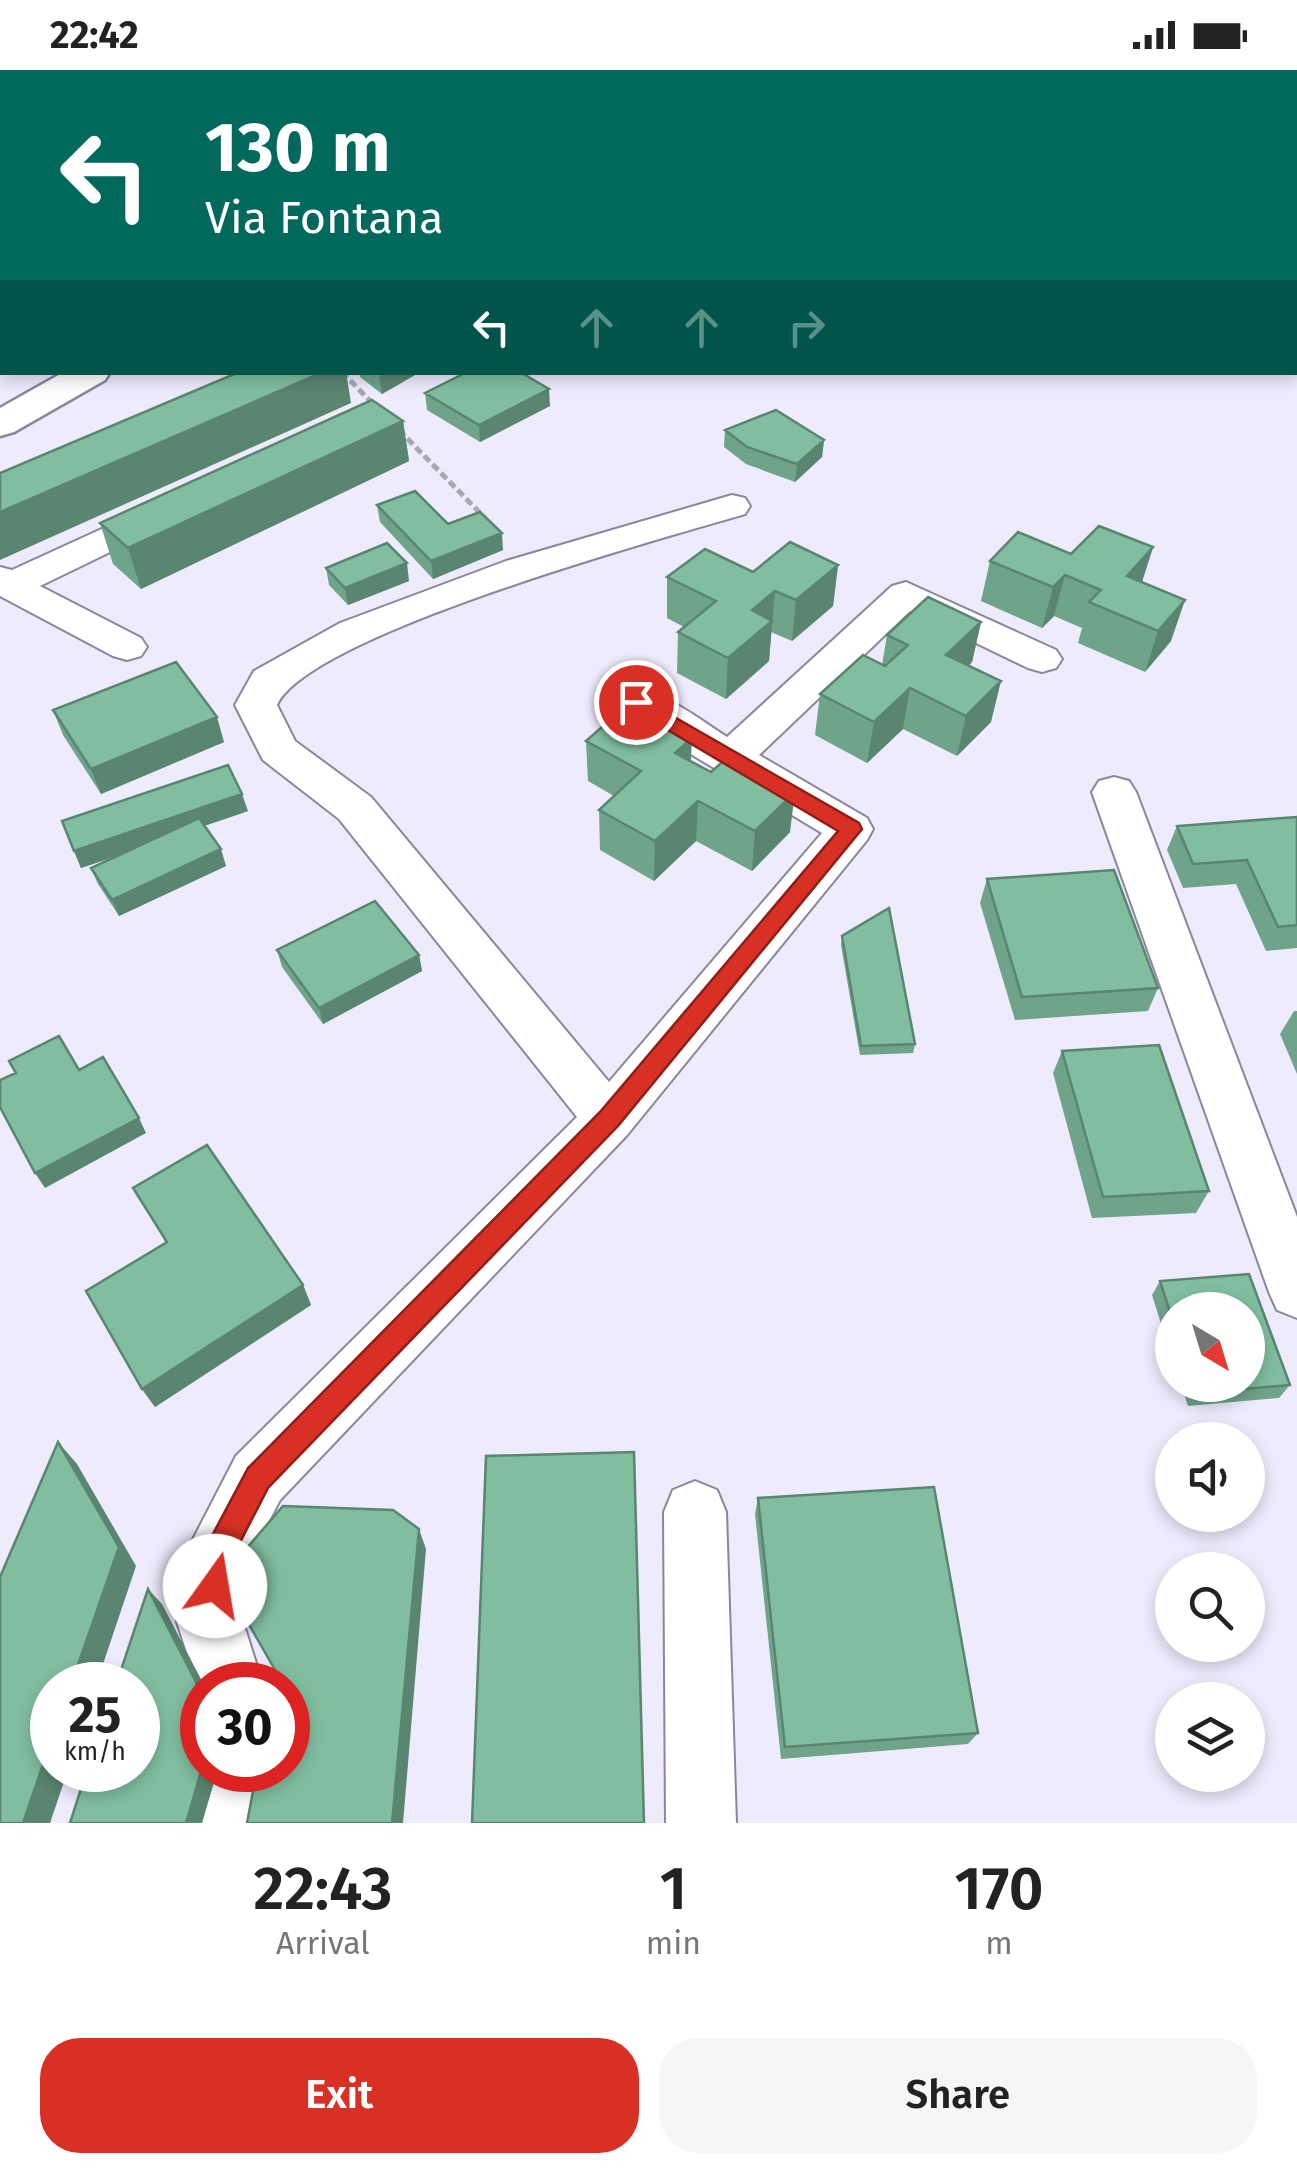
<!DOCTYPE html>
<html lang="en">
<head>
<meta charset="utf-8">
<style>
  body { margin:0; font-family:"Fira Sans",sans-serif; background:#f6f6f6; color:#222; height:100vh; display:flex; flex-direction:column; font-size:38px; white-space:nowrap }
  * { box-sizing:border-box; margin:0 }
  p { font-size:32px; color:#767676 }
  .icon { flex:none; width:55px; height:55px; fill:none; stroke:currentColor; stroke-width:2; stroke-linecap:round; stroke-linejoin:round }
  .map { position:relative; height:1753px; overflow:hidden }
  .details { display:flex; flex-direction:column; background:#fff; flex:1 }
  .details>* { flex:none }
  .hud { position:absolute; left:0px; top:0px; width:1298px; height:305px; box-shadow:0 5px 15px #0003; background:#00695c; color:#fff; overflow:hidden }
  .needle { width:65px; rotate:142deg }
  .fabs { position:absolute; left:1155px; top:1222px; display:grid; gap:20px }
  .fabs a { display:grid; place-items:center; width:110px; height:110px; border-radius:50%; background:#fff; box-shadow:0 5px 15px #0003; font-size:50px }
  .speed { position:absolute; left:30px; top:1592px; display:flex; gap:20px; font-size:50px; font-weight:700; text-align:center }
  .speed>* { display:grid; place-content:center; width:130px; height:130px; border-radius:50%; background:#fff; box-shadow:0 5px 15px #0003; line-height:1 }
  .speed small { font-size:25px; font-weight:400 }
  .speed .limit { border:15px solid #d22; background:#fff; color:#111 }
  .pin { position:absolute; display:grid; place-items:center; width:85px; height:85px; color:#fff; margin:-42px; border:5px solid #fff; border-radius:50%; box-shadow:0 2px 10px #0007 }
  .me { position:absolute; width:110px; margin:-55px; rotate:13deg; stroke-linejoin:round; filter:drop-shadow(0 0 8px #0008) }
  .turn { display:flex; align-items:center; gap:35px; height:210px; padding:0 40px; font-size:45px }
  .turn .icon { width:130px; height:130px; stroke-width:2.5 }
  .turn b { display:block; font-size:70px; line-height:85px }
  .lanes { display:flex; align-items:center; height:95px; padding:0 40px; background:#0003; justify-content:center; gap:50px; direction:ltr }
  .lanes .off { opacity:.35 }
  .eta { display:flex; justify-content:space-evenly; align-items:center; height:170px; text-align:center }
  .eta b { font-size:60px; font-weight:600; line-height:70px }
  .button { display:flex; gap:20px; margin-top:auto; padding:20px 40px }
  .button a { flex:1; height:115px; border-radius:40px; background:#d93025; color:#fff; font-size:40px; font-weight:600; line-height:115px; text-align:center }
  .button a+a { background:#f6f6f6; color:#222 }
  .status { display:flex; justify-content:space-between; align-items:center; height:70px; padding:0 50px; background:#fff; direction:ltr }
  .status svg { height:28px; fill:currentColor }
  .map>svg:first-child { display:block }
</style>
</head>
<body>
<div class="status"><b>22:42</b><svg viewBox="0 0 49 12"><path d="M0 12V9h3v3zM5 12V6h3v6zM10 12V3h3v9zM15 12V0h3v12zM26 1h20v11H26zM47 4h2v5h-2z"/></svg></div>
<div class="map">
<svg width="1297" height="1753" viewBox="0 0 1297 1753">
  <rect width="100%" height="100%" fill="#edebfc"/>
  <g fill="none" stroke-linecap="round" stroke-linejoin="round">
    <path fill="#aaa1d6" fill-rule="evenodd" d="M901,0H912L908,2Z"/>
    <defs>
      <path id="lane" d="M387,0H406L408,2H389Z"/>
      <path id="street" d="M732,425L745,428L750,436L745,444C660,469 309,565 277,635L295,671L371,727L609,1012L822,763L621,642L615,632L621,622C656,613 698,649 727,667L892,516L906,512L1056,580L1062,589L1056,598L1042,602L1028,598L910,541L759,685L867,748L873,759L867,770L627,1065L280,1430L251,1485L243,1552L263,1615H202V1629L177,1552L188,1479L236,1386L577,1047L339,749L263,690L235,635L254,601L340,553L506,491Z
        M163,431L176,434L181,442L176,450L40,516L141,568L147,577L141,586L127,590L113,586L0,526V497L12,500Z
        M1114,707L1129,711L1136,722L1297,1147V1248L1277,1240L1269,1222L1092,722L1099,711Z
        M695,1411L717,1420L726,1442L736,1753H666L664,1442L673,1420Z
        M206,1700H276L263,1753H193Z"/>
      <path id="secondary" d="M932,0H972L973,2H934Z
        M1295,22H1297V40H1295Z
        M64,302H110L105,310L14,362L0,366V338Z"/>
    </defs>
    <use href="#lane" stroke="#8a869f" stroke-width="6"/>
    <use href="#street" stroke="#8a869f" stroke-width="4"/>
    <use href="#secondary" stroke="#8a869f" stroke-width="5"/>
    <path stroke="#a9a7b6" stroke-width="5" stroke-dasharray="8 4" stroke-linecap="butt" d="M342,302L376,337
      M399,360L485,448"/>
    <use href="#lane" fill="#fff" fill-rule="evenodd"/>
    <use href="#street" fill="#fff" fill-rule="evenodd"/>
    <use href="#secondary" fill="#fff" fill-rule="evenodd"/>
  </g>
  <path fill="#6fa38a" d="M495,0H581V1L578,2H495Z
    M359,302H420L382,324L360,307Z
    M425,323L550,336L480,372L427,340Z
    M403,351L409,391L141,519L113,494L100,453Z
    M725,360L824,370L822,387L795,412L746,394L724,377Z
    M377,435L448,454L503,480L433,509L380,452Z
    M1153,477L1142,512L1171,571L1145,602L1078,573L1082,558L1054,546L1042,558L981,531L990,491Z
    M838,495L833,536L792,571L771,562L769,591L726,629L677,603L678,562L684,557L667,548V507Z
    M326,498L409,511L348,535L329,515Z
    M981,552L972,592L969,596L991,652L957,686L903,659L867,693L815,665L820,624L882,595L887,565Z
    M53,640L224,672L101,724L63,665Z
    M586,671L691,692L790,762L752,801L696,771L654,811L600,780L599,740L614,726L588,711Z
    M248,741L204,756L226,796L119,846L98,814L91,798L114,787L81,798L74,781Z
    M1297,747V878L1266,881L1236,814L1183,818L1167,780L1177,756Z
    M987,809L1158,918L1148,941L1015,950L980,833Z
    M842,866L915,974L913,983L860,985L841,875Z
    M277,880L419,885L422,901L323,954L282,897Z
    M1294,941H1297V1004L1280,964Z
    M1062,981L1209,1121L1196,1143L1092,1148L1053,1003Z
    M133,1118L303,1215L311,1235L155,1337L142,1319L166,1173Z
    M1160,1211L1290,1315L1279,1328L1188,1336L1181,1315H1248L1172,1240V1289L1152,1225Z
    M758,1428L978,1663L968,1674L781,1689L755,1444Z"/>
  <path fill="#5a8570" d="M553,0H581V1L578,2H548Z
    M2,91V117L0,118V92Z
    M323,302H346L351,333L0,490V442Z
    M387,302H420L382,324L379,307Z
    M549,319L550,336L480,372L479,355Z
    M403,351L409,391L141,519L128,478Z
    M824,370L822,387L795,412L797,394Z
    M502,463L503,480L433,509L431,491Z
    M1153,477L1140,518L1127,506Z
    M407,493L409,511L348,535L345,518Z
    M838,495L833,536L792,571L796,530Z
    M1065,505L1054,546L1042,558L1053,517Z
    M775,521L769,591L726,629L728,588L752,540Z
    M1185,530L1171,571L1145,602L1158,561Z
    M981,552L972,592L938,626L946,585Z
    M1001,611L991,652L957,686L966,646Z
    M910,618L903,659L867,693L874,652Z
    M217,647L224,672L101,724L91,699Z
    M692,668L690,709L675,683Z
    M795,722L790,762L752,801L755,761Z
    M242,724L248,741L81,798L74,781Z
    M698,731L696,771L654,811L655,771Z
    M221,779L226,796L119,846L112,830Z
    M419,885L422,901L323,954L319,938Z
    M139,1048L146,1063L45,1118L35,1103Z
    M303,1215L311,1235L155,1337L142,1319Z
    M58,1372L77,1394L136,1496L96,1615H71Z
    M419,1459L426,1479L403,1753H392Z
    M148,1519L162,1534L204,1615H202V1700H214L215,1709L202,1753H186Z
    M52,1668V1700H68L50,1753H23Z"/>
  <path fill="#81bea0" stroke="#5a8570" stroke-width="2.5" d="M524,0H553L548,2H532Z
    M0,66L2,67V91L0,92Z
    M239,302H323L0,442V403Z
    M467,302H520L549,319L479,355L425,323Z
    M372,330L403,351L128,478L100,453Z
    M776,340L824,370L797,394L747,377L725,360Z
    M415,421L448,454L480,442L502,463L431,491L377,435Z
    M1099,456L1153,477L1127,506L1185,530L1158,561L1089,532L1101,520L1065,505L1053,517L990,491L1018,462L1071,484Z
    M790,472L838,495L796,530L775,521L752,540L772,551L728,588L678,562L716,531L667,507L705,479L753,502Z
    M387,473L407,493L345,518L326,498Z
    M928,527L981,552L946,585L1001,611L966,646L910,618L874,652L820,624L863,585L885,596L908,575L887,565Z
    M176,592L217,647L91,699L53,640Z
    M627,635L692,668L675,683L711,702L728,687L795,722L755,761L698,731L655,771L599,740L641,701L586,671Z
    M228,695L242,724L74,781L62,751Z
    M1297,747V855L1278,857L1247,790L1193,794L1177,756Z
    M199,748L221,779L112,830L91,798Z
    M1114,800L1158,918L1022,927L987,809Z
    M375,831L419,885L319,938L277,880Z
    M889,838L915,974L861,976L842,866Z
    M59,966L79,1000L103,987L139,1048L35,1103L0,1037V1010L16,1003L9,991Z
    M1159,975L1209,1121L1103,1127L1062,981Z
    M207,1075L303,1215L142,1319L86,1221L167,1172L133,1118Z
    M1249,1204L1290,1315L1197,1323L1194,1315H1248V1240H1172V1248L1160,1211Z
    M58,1372L119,1477L71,1615H52V1668L23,1753H0V1507Z
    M634,1382L644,1753H472L486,1386Z
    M934,1417L978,1663L785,1677L758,1428Z
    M283,1436L393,1440L419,1459L392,1753H247L257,1700H288V1615H272L275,1600L222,1507Z
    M148,1519L196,1612L202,1698L186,1753H70L87,1700H138V1615H116Z"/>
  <path fill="#d93025" stroke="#8d1f18" stroke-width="2.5" d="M636,625L859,753L862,759L618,1056L268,1418L235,1482L226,1527L215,1531L204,1527L200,1516L205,1479L248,1398L600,1042L838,761L629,637V627Z"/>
</svg>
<div class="fabs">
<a><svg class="needle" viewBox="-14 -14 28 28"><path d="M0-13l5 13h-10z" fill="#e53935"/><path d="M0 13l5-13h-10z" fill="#767676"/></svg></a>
<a><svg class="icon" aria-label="sound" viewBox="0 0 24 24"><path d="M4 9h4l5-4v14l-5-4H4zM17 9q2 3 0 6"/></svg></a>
<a><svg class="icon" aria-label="search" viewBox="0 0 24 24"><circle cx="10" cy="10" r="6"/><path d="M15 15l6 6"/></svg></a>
<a><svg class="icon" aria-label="layers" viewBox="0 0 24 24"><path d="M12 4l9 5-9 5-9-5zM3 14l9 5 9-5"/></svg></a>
</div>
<div class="speed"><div>25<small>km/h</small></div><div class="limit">30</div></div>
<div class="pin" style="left:636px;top:632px;background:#d93025"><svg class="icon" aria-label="arrive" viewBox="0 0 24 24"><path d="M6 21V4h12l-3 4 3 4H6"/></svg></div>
<svg class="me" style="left:215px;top:1516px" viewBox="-20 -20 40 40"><circle r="19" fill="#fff"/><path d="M0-13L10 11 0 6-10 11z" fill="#d93025"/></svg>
<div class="hud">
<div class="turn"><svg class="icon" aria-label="left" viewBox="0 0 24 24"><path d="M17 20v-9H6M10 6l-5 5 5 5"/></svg><div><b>130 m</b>Via Fontana</div></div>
<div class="lanes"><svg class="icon" aria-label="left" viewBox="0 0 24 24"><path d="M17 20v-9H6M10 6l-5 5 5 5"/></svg><svg class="icon off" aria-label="ahead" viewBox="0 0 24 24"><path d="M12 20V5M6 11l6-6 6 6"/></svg><svg class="icon off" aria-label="ahead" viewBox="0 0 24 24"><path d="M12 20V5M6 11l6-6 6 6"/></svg><svg class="icon off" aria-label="right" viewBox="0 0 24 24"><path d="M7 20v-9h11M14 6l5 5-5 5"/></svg></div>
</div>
</div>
<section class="details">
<div class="eta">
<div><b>22:43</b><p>Arrival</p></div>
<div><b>1</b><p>min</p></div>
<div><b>170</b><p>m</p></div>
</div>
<div class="button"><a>Exit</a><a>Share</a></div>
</section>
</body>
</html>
